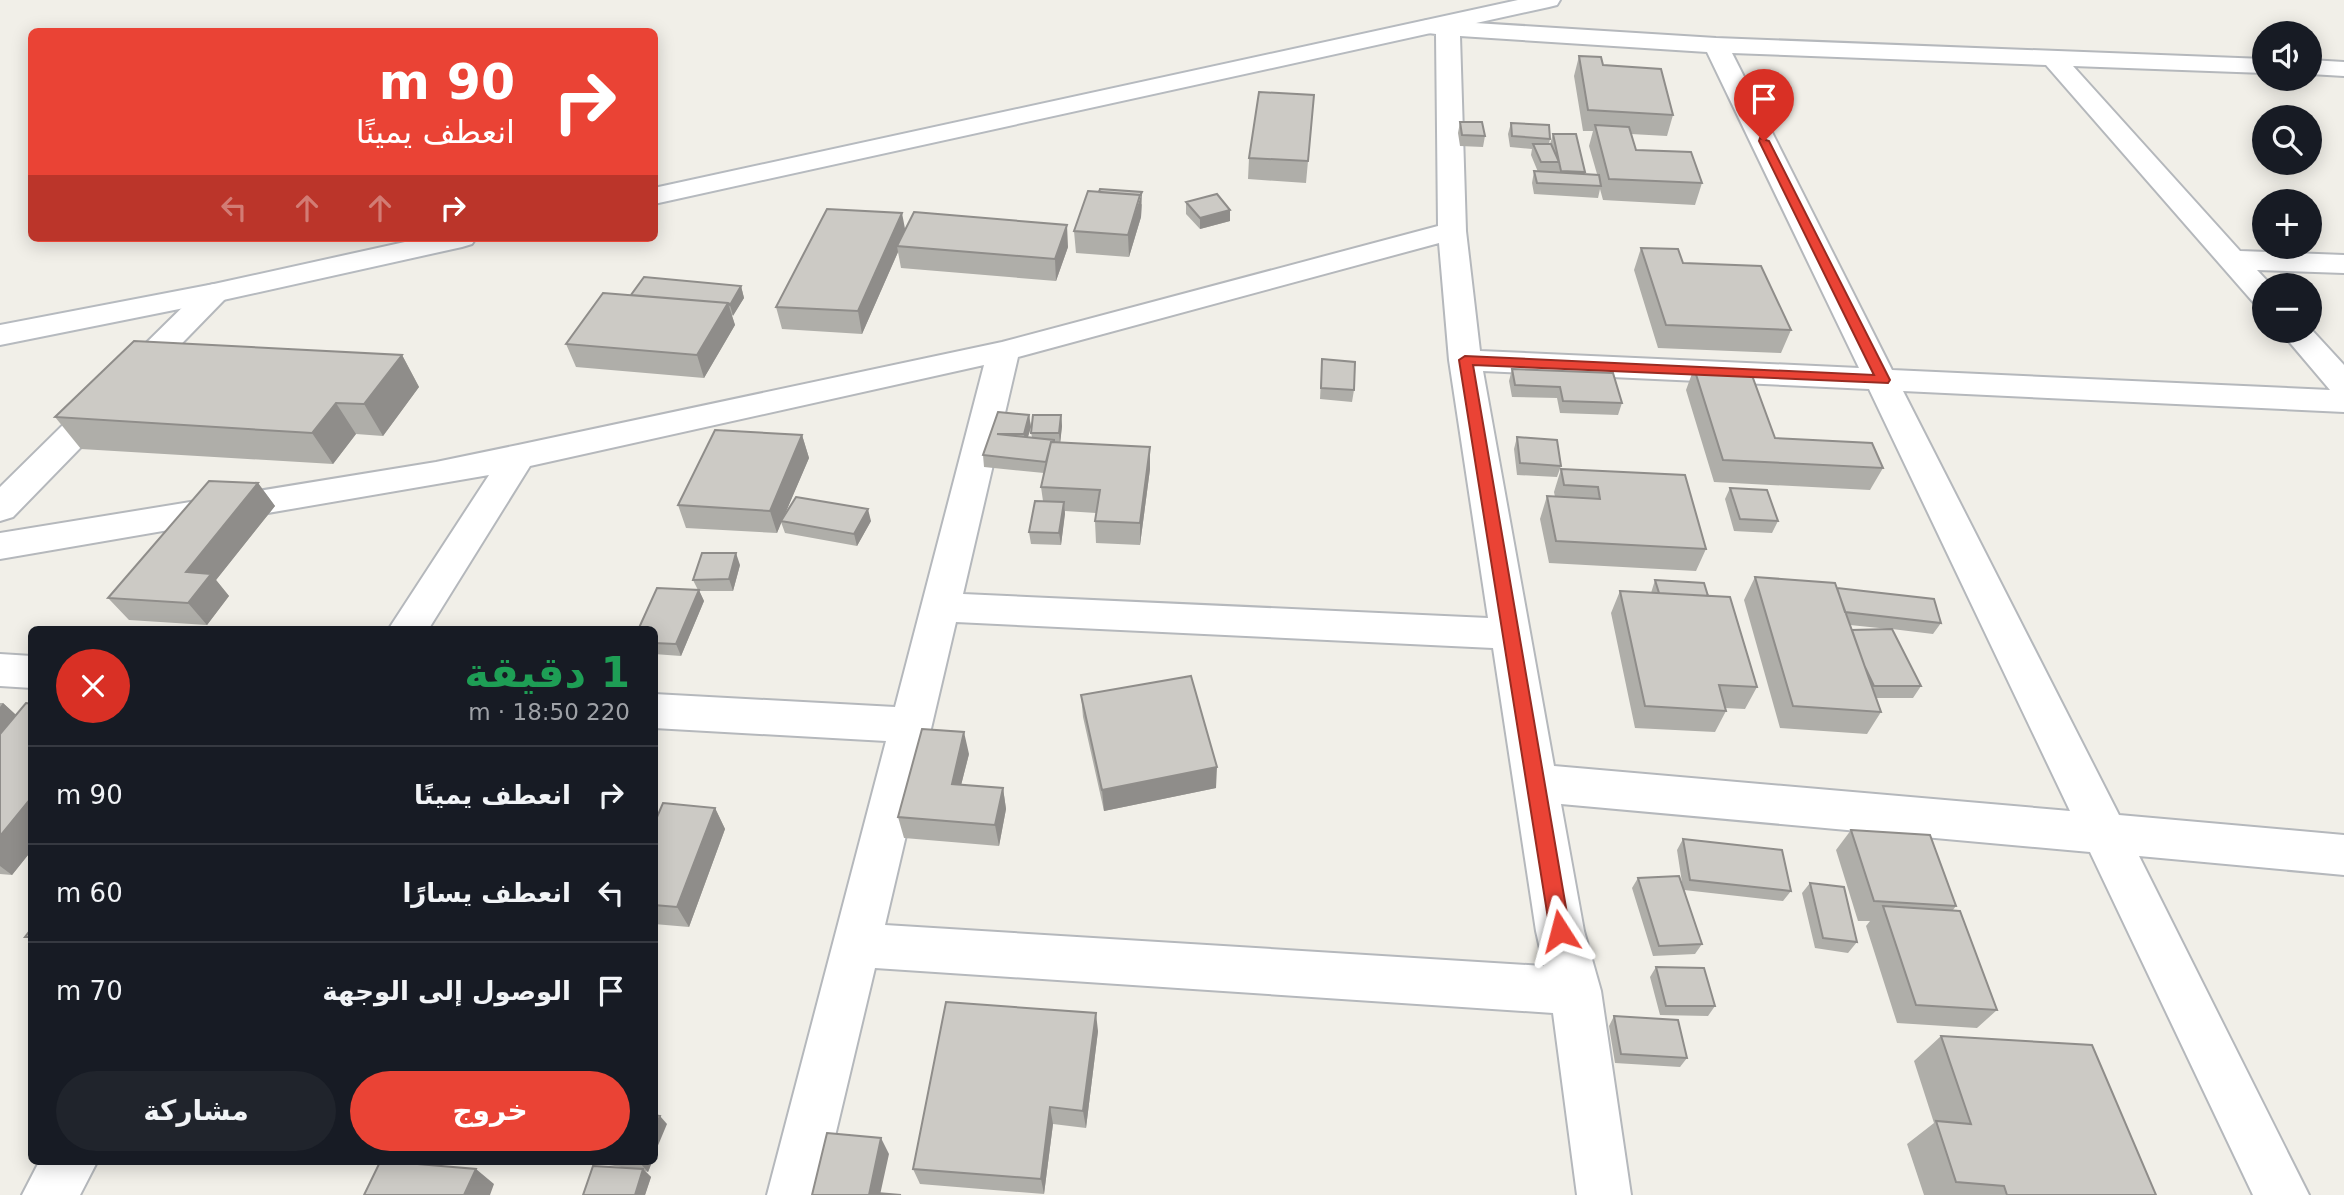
<!DOCTYPE html>
<html lang="ar">
<head>
<meta charset="utf-8">
<style>
  body { margin:0; font-family:"DejaVu Sans",Cairo,sans-serif; background:#20242c; color:#f1f3f6; direction:rtl; height:100vh; display:flex; flex-direction:column; font-size:26px; white-space:nowrap }
  * { box-sizing:border-box; margin:0 }
  p { font-size:23px; color:#9ea1a6 }
  .icon { flex:none; width:38px; height:38px; fill:none; stroke:currentColor; stroke-width:2; stroke-linecap:round; stroke-linejoin:round }
  .map { position:relative; flex:1; overflow:hidden; direction:ltr }
  .drawer { position:absolute; left:28px; top:626px; width:630px; height:539px; display:flex; flex-direction:column; background:#171b24; border-radius:10px; box-shadow:0 4px 18px #0003; direction:rtl }
  .drawer>* { flex:none }
  .top-card { position:absolute; left:28px; top:28px; width:630px; height:214px; border-radius:10px; box-shadow:0 4px 18px #0003; direction:rtl; background:#ea4335; color:#fff; overflow:hidden }
  .fabs { position:absolute; left:2252px; top:21px; display:grid; gap:14px }
  .fabs a { display:grid; place-items:center; width:70px; height:70px; border-radius:50%; background:#171b24; box-shadow:0 4px 18px #0003; font-size:35px }
  .pin { position:absolute; display:grid; place-items:center; width:60px; height:60px; color:#fff; margin:-72px -30px; border-radius:50% 50% 50% 0; rotate:-45deg; box-shadow:0 0 7px #0007 }
  .pin .icon { rotate:45deg }
  .me { position:absolute; width:77px; margin:-38px; rotate:351deg; stroke-linejoin:round; filter:drop-shadow(0 0 5px #0008) }
  .turn { display:flex; align-items:center; gap:24px; height:147px; padding:0 28px; font-size:32px }
  .turn .icon { width:91px; height:91px; stroke-width:2.5 }
  .turn b { display:block; font-size:49px; line-height:60px }
  .lanes { display:flex; align-items:center; height:66px; padding:0 28px; background:#0003; justify-content:center; gap:35px; direction:ltr }
  .lanes .off { opacity:.35 }
  .round { display:grid; place-items:center; flex:none; width:74px; height:74px; border-radius:37px; background:#20242c }
  .headline { display:flex; align-items:center; justify-content:space-between; height:119px; padding:0 28px }
  h1 { font-size:42px; font-weight:700; line-height:52px; color:#1e9e55 }
  .button { display:flex; gap:14px; margin-top:auto; padding:14px 28px }
  .button a { flex:1; height:80px; border-radius:42px; background:#ea4335; color:#fff; font-size:28px; font-weight:700; line-height:80px; text-align:center }
  .button a+a { background:#20242c; color:#f1f3f6 }
  ul { padding:0; list-style:none }
  li { display:flex; align-items:center; gap:21px; height:98px; padding:0 28px; border-top:2px solid #363941 }
  li div { flex:1 }
  li b { display:block; font-size:26px }
  li em { font-style:normal }
  .map>svg:first-child { display:block }
</style>
</head>
<body>
<div class="map">
<svg width="2344" height="1195" viewBox="0 0 2344 1195">
  <rect width="100%" height="100%" fill="#f1efe8"/>
  <g fill="none" stroke-linecap="round" stroke-linejoin="round">
    <defs>
      <path id="street" d="M1428,20L1716,38L2264,59V73L2073,66L2240,251L2344,255V273L2257,270L2271,285H2264V305L2253,302L2046,65L1732,53L1892,370L2330,390L2280,331H2310V328L2344,365V412L1903,391L2119,815L2344,835V875L2139,856L2309,1195H2253L2090,852L1561,804L1584,931L1601,991L1631,1195H1577L1553,1013L875,968L821,1195H767L886,741L654,728V694L895,707L984,365L530,466L428,630H388L489,475L0,559V533L436,462L518,445L1002,342L1438,226L1436,34L1420,32L1416,27L1420,22ZM1460,36L1707,52L1859,368L1480,351L1466,231ZM1439,243L1449,360L1488,618L963,594L1018,357ZM1483,371L1869,389L2070,811L1554,766ZM956,622L1493,648L1536,931L1544,966L885,925Z
        M2310,60L2344,62V76L2310,74Z
        M214,284L225,287L229,293L225,299L13,517L0,521V487L203,287Z
        M0,654L32,656V688L0,686Z
        M39,1162H97L80,1195H22Z"/>
      <path id="secondary" d="M1518,0H1560L1557,5L1549,7L654,204V188Z
        M423,238H476L472,244L462,247L214,302L0,345V325L214,284Z"/>
    </defs>
    <use href="#street" stroke="#b5b8bc" stroke-width="4"/>
    <use href="#secondary" stroke="#b6babf" stroke-width="4"/>
    <use href="#street" fill="#fff" fill-rule="evenodd"/>
    <use href="#secondary" fill="#fff" fill-rule="evenodd"/>
  </g>
  <path fill="#afaea9" fill-rule="evenodd" d="M1579,56L1603,65L1673,115L1667,136L1631,134L1636,150L1702,183L1695,205L1603,200L1600,189L1598,198L1534,194L1532,183L1534,171L1538,172L1531,155L1532,149L1510,147L1508,134L1511,123L1550,139L1549,144H1550L1553,134L1585,172V174H1597L1589,146L1593,131H1583L1574,76Z
    M1314,95L1306,183L1248,179L1249,158Z
    M1460,122L1485,136L1483,147L1460,146L1458,133Z
    M1186,202L1230,221L1200,229L1186,214Z
    M1142,204L1141,217L1129,257L1076,253L1074,231Z
    M905,230L1068,247L1056,281L901,268L898,252L862,334L782,329L776,307Z
    M1641,248L1683,263L1791,330L1781,353L1658,348L1634,270Z
    M741,286L744,298L732,316L735,325L704,378L576,367L566,344Z
    M402,355L419,387L383,436L356,434L333,464L81,449L55,417Z
    M1322,359L1354,390L1352,402L1320,399Z
    M1694,368L1775,438L1883,468L1870,490L1714,482L1686,390Z
    M1512,369L1622,403L1618,415L1560,413L1557,398L1512,397L1509,381Z
    M1029,415L1031,427L1028,437H1032L1031,433L1061,415L1062,426L1060,442L1150,469L1140,545L1096,543L1095,521L1096,513L1065,511L1061,545L1031,544L1029,532L1043,501L1041,487L1044,473L984,467L983,455Z
    M802,435L809,458L783,518L871,521L857,546L785,533L781,522L777,533L686,528L678,505Z
    M1517,437L1561,466L1557,477L1517,475L1514,449Z
    M1561,469L1685,475L1706,549L1696,571L1549,563L1540,519L1547,496L1555,497L1554,492Z
    M258,483L275,506L216,580L229,596L207,625L129,620L108,598Z
    M1730,488L1778,521L1772,533L1734,531L1725,499Z
    M740,565L733,591H699L704,601L681,656L654,654V630L698,590L693,580Z
    M1755,577L1837,589L1941,623L1933,634L1892,629L1921,686L1913,698H1876L1881,712L1867,734L1780,728L1744,600ZM1850,625L1889,629L1852,630Z
    M1655,580L1708,596L1757,687L1745,709L1725,708L1726,711L1715,732L1635,728L1611,613L1620,591L1651,593Z
    M1081,695L1216,788L1104,811L1083,717Z
    M0,703H3L16,715L32,704V850L12,875L0,874Z
    M969,754L961,785L1003,788L1006,809L999,846L904,838L898,817Z
    M715,808L725,829L689,927L654,924V824Z
    M1851,830L1956,906L1953,910L1997,1010L1977,1028L1897,1023L1866,926L1870,921H1858L1836,850Z
    M1683,839L1791,891L1783,901L1684,890L1702,944L1695,954L1653,956L1632,888L1638,878L1683,889L1677,850Z
    M1810,883L1857,942L1848,953L1815,948L1802,893Z
    M1656,967L1715,1006L1708,1016L1660,1015L1650,977Z
    M1614,1016L1687,1058L1680,1067L1615,1063L1609,1026Z
    M1098,1031L1086,1128L1053,1124L1044,1194L920,1184L913,1169Z
    M1941,1036L2156,1195H1924L1907,1144L1934,1123L1914,1061Z
    M589,1162H652L648,1172L645,1171L651,1177L645,1195H583L628,1168Z"/>
  <path fill="#8f8d8a" d="M1142,192L1141,217L1129,257L1128,235Z
    M1230,210V221L1200,229V218Z
    M902,213L906,234L897,246L898,252L862,334L858,311Z
    M1067,225L1068,247L1056,281L1055,259Z
    M741,286L744,298L733,316L730,305Z
    M728,303L735,325L704,378L697,355Z
    M402,355L419,387L383,436L364,404Z
    M336,403L356,434L333,464L312,433Z
    M1029,415L1031,427L1025,446L1024,434Z
    M1061,415L1062,426L1060,445L1059,433Z
    M802,435L809,458L777,533L770,511Z
    M1150,447V469L1140,545V523Z
    M258,483L275,506L216,580L229,596L207,625L188,603L186,572Z
    M1064,502L1065,514L1061,545L1059,533Z
    M868,509L871,521L857,546L854,534Z
    M736,553L740,565L733,591L729,579Z
    M699,590L704,601L681,656L676,644Z
    M3,703L27,725L0,758V707Z
    M964,732L969,754L956,805L952,784Z
    M1217,767L1216,788L1104,811L1102,790Z
    M1003,788L1006,809L999,846L995,825Z
    M32,797V850L12,875L0,866V836Z
    M715,808L725,829L689,927L677,907Z
    M1096,1013L1098,1031L1086,1128L1083,1111Z
    M1050,1107L1053,1124L1044,1194L1041,1179Z
    M660,1116L667,1124L654,1155V1130Z
    M881,1138L889,1154L880,1195H869Z
    M641,1162H652L648,1172L640,1163Z
    M476,1169L494,1184L490,1195H464Z
    M643,1169L651,1177L645,1195H635Z"/>
  <path fill="#cccac5" stroke="#8f8d8a" stroke-width="2" d="M1579,56L1601,57L1603,65L1661,69L1673,115L1588,110Z
    M1259,92L1314,95L1308,161L1249,158Z
    M1460,122H1482L1485,136L1462,135Z
    M1511,123L1549,125L1550,139L1512,136Z
    M1595,125L1629,127L1636,150L1691,152L1702,183L1609,179Z
    M1553,134H1576L1585,172L1561,171Z
    M1533,144H1551L1559,162H1541Z
    M1534,171L1599,175L1601,186L1537,183Z
    M1100,189L1142,192L1140,196V195L1099,192Z
    M1088,191L1140,195L1128,235L1074,231Z
    M1217,194L1230,210L1200,218L1186,202Z
    M827,209L902,213L858,311L776,307Z
    M914,212L1067,225L1055,259L897,246Z
    M1641,248L1678,249L1683,263L1761,266L1791,330L1666,325Z
    M644,277L741,286L730,305L728,303L631,295Z
    M603,293L728,303L697,355L566,344Z
    M134,341L402,355L364,404L336,403L312,433L55,417Z
    M1322,359L1355,362L1354,390L1321,388Z
    M1694,368L1750,370L1775,438L1872,443L1883,468L1723,460Z
    M1512,369L1613,373L1622,403L1563,401L1560,387L1515,385Z
    M998,412L1029,415L1024,434H997L1054,440V442H1051L1046,462L983,455Z
    M1033,415H1061L1059,433H1031Z
    M715,430L802,435L770,511L678,505Z
    M1517,437L1557,440L1561,466L1520,463Z
    M1051,442L1150,447L1140,523L1095,521L1100,490L1041,487Z
    M1561,469L1685,475L1706,549L1556,541L1547,496L1600,499L1598,487L1564,485Z
    M209,481L258,483L186,572L211,574L188,603L108,598Z
    M1730,488L1767,490L1778,521L1740,519Z
    M796,497L868,509L854,534L781,521Z
    M1035,501L1064,502L1059,533L1029,532Z
    M702,553H736L729,579L693,580Z
    M1755,577L1835,583L1881,712L1793,706Z
    M1655,580L1704,583L1708,596L1659,593Z
    M657,588L699,590L676,644L654,643V630H638Z
    M1837,588L1934,599L1941,623L1845,612Z
    M1620,591L1730,597L1757,687L1719,685L1726,711L1645,706Z
    M1892,629L1921,686H1874L1865,667L1852,630Z
    M1191,676L1217,767L1102,790L1081,695Z
    M26,703L32,704V797L0,836V734Z
    M922,729L964,732L952,784L1003,788L995,825L898,817Z
    M663,803L715,808L677,907L654,905V824Z
    M1851,830L1930,835L1956,906L1874,901Z
    M1683,839L1782,850L1791,891L1690,880Z
    M1679,876L1702,944L1659,946L1638,878Z
    M1810,883L1844,887L1857,942L1823,938Z
    M1883,906L1960,911L1997,1010L1916,1005Z
    M32,928V937H25Z
    M1656,967L1704,968L1715,1006H1666Z
    M946,1002L1096,1013L1083,1111L1050,1107L1041,1179L913,1169Z
    M1614,1016L1678,1020L1687,1058L1621,1054Z
    M1941,1036L2092,1045L2156,1195H2007L2004,1186L1956,1182L1936,1121L1971,1124Z
    M654,1115L660,1116L654,1130Z
    M827,1133L881,1138L869,1195H812Z
    M380,1162H394L476,1169L464,1195H364Z
    M593,1166L643,1169L635,1195H583Z
    M877,1193L901,1195H877Z"/>
  <path fill="#ea4335" stroke="#982c22" stroke-width="2" d="M1760,138L1769,141L1890,380L1888,383L1473,365L1570,931L1567,938L1560,940L1553,938L1550,931L1459,360L1465,356L1874,375L1759,141Z"/>
</svg>
<div class="fabs">
<a><svg class="icon" aria-label="sound" viewBox="0 0 24 24"><path d="M4 9h4l5-4v14l-5-4H4zM17 9q2 3 0 6"/></svg></a>
<a><svg class="icon" aria-label="search" viewBox="0 0 24 24"><circle cx="10" cy="10" r="6"/><path d="M15 15l6 6"/></svg></a>
<a>+</a>
<a>−</a>
</div>
<div class="pin" style="left:1764px;top:141px;background:#d93025"><svg class="icon" aria-label="arrive" viewBox="0 0 24 24"><path d="M6 21V4h12l-3 4 3 4H6"/></svg></div>
<svg class="me" style="left:1560px;top:931px" viewBox="-20 -20 40 40"><path d="M0-17L14 15 0 8-14 15z" fill="#ea4335" stroke="#fff" stroke-width="4"/></svg>
<div class="top-card">
<div class="turn"><svg class="icon" aria-label="right" viewBox="0 0 24 24"><path d="M7 20v-9h11M14 6l5 5-5 5"/></svg><div><b>90 m</b>انعطف يمينًا</div></div>
<div class="lanes"><svg class="icon off" aria-label="left" viewBox="0 0 24 24"><path d="M17 20v-9H6M10 6l-5 5 5 5"/></svg><svg class="icon off" aria-label="ahead" viewBox="0 0 24 24"><path d="M12 20V5M6 11l6-6 6 6"/></svg><svg class="icon off" aria-label="ahead" viewBox="0 0 24 24"><path d="M12 20V5M6 11l6-6 6 6"/></svg><svg class="icon" aria-label="right" viewBox="0 0 24 24"><path d="M7 20v-9h11M14 6l5 5-5 5"/></svg></div>
</div>
<section class="drawer">
<div class="headline"><div><h1>1 دقيقة</h1><p>220 m · 18:50</p></div><a class="round" style="background:#d93025;color:#fff"><svg class="icon" aria-label="close" viewBox="0 0 24 24"><path d="M6 6l12 12M18 6L6 18"/></svg></a></div>
<ul>
<li><svg class="icon" aria-label="right" viewBox="0 0 24 24"><path d="M7 20v-9h11M14 6l5 5-5 5"/></svg><div><b>انعطف يمينًا</b></div><em>90 m</em></li>
<li><svg class="icon" aria-label="left" viewBox="0 0 24 24"><path d="M17 20v-9H6M10 6l-5 5 5 5"/></svg><div><b>انعطف يسارًا</b></div><em>60 m</em></li>
<li><svg class="icon" aria-label="arrive" viewBox="0 0 24 24"><path d="M6 21V4h12l-3 4 3 4H6"/></svg><div><b>الوصول إلى الوجهة</b></div><em>70 m</em></li>
</ul>
<div class="button"><a>خروج</a><a>مشاركة</a></div>
</section>
</div>
</body>
</html>
